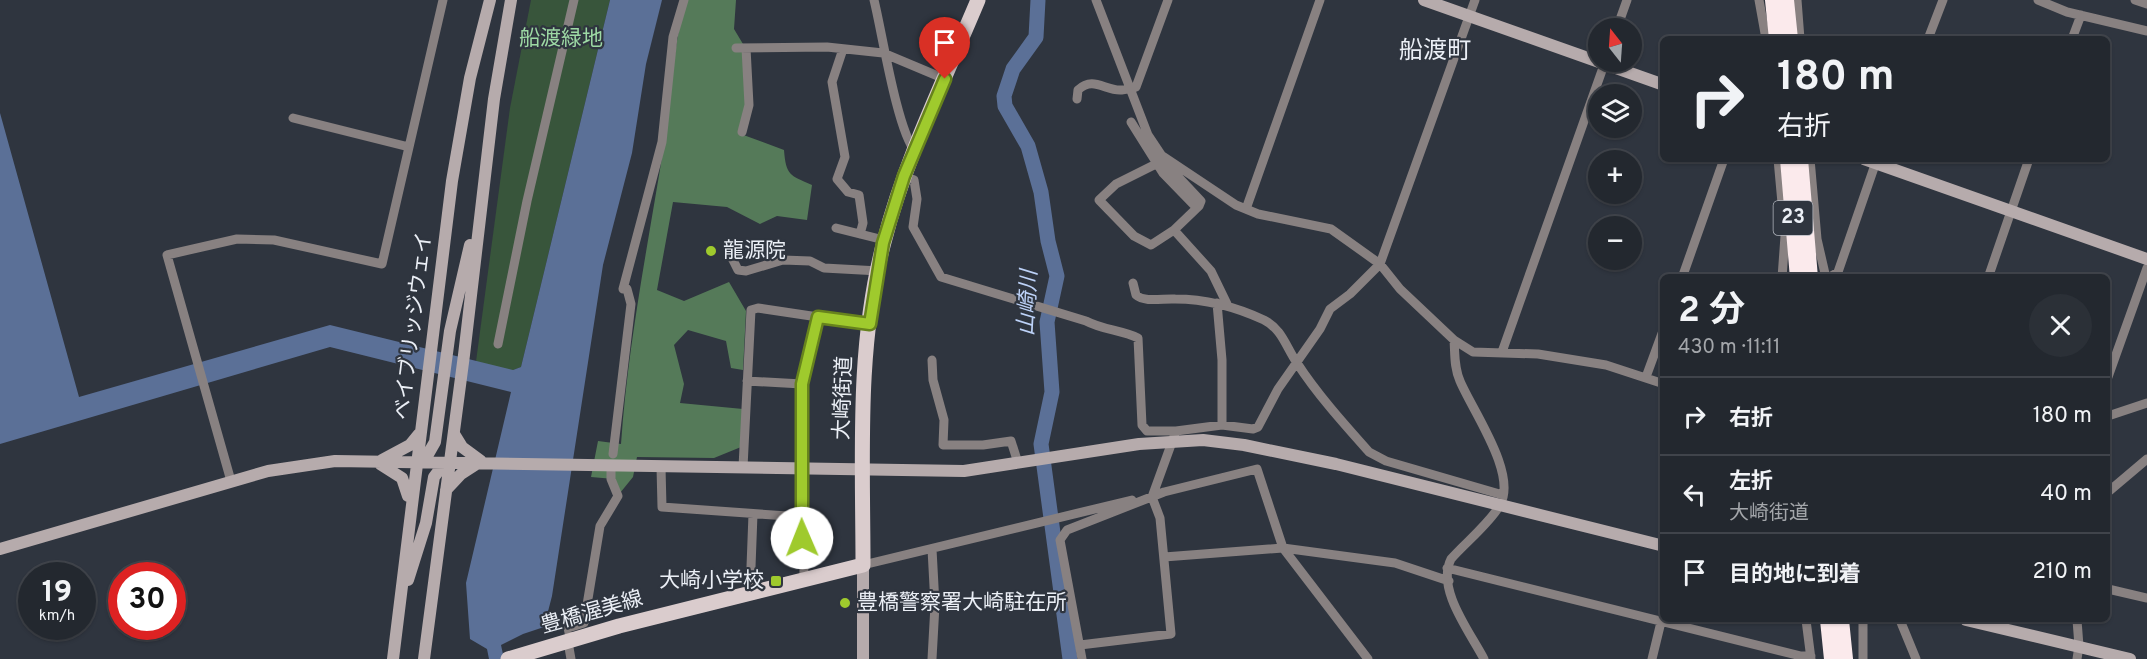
<!DOCTYPE html>
<html lang="ja">
<head>
<meta charset="utf-8">
<style>
  body { margin:0; font-family:Overpass,"Noto Sans JP",sans-serif; background:#2b3037; color:#f1f3f6; height:100vh; display:flex; flex-direction:column; font-size:22px; white-space:nowrap }
  * { box-sizing:border-box; margin:0 }
  p { font-size:20px; color:#a3a6aa }
  .icon { flex:none; width:33px; height:33px; fill:none; stroke:currentColor; stroke-width:2; stroke-linecap:round; stroke-linejoin:round }
  .map { position:relative; flex:1; overflow:hidden }
  .panel { position:absolute; left:1660px; top:274px; width:450px; height:348px; display:flex; flex-direction:column; background:#23282f; border-radius:9px; box-shadow:0 2px 4px #0004,0 0 0 2px #40444b }
  .panel>* { flex:none }
  .banner { position:absolute; left:1660px; top:36px; width:450px; height:126px; border-radius:9px; box-shadow:0 2px 4px #0004,0 0 0 2px #40444b; background:#23282f; color:#f1f3f6; overflow:hidden }
  .needle { width:39px; rotate:343deg }
  .controls { position:absolute; left:1588px; top:18px; display:grid; gap:12px }
  .controls a { display:grid; place-items:center; width:54px; height:54px; border-radius:50%; background:#23282f; box-shadow:0 2px 4px #0004,0 0 0 2px #40444b; font-size:30px }
  .speed { position:absolute; left:18px; top:562px; display:flex; gap:12px; font-size:30px; font-weight:700; text-align:center }
  .speed>* { display:grid; place-content:center; width:78px; height:78px; border-radius:50%; background:#23282f; box-shadow:0 2px 4px #0004,0 0 0 2px #40444b; line-height:1 }
  .speed small { font-size:15px; font-weight:400 }
  .speed .limit { border:9px solid #d22; background:#fff; color:#111 }
  .pin { position:absolute; display:grid; place-items:center; width:51px; height:51px; color:#fff; margin:-62px -26px; border-radius:50% 50% 50% 0; rotate:-45deg; box-shadow:0 0 6px #0007 }
  .pin .icon { rotate:45deg }
  .me { position:absolute; width:66px; margin:-33px; rotate:359deg; stroke-linejoin:round; filter:drop-shadow(0 0 4px #0008) }
  .turn { display:flex; align-items:center; gap:21px; height:126px; padding:0 18px; font-size:27px }
  .turn .icon { width:78px; height:78px; stroke-width:2.5 }
  .turn b { display:block; font-size:42px; line-height:51px }
  .round { display:grid; place-items:center; flex:none; width:63px; height:63px; border-radius:32px; background:#2b3037 }
  .overview { display:flex; align-items:center; justify-content:space-between; height:102px; padding:0 18px }
  h1 { font-size:36px; font-weight:700; line-height:45px }
  ul { padding:0; list-style:none }
  li { display:flex; align-items:center; gap:18px; height:78px; padding:0 18px; border-top:2px solid #40444b }
  li div { flex:1 }
  li b { display:block; font-size:22px }
  li em { font-style:normal }
  .map>svg:first-child { display:block }
</style>
</head>
<body>
<div class="map">
<svg width="2147" height="659" viewBox="0 0 2147 659">
  <rect width="100%" height="100%" fill="#2f353f"/>
  <path fill="#38553b" d="M531,0H610L521,367L513,370L475,369L510,108Z"/>
  <path fill="#557a59" d="M686,0H736L734,29L743,44L748,101L738,133L784,150C786,176 790,175 812,185L807,220L777,216L760,224L727,207L673,202L657,290L684,301L729,282L746,311L743,370L731,368L726,341L688,330L674,345L684,384L680,403L743,409L741,447L714,458L637,457L633,477L620,493L614,479L591,477L598,441L621,444C628,343 648,245 664,145C672,94 672,50 686,0Z"/>
  <path fill="#5b7097" d="M610,0H662L646,64L632,153L603,265L552,596L544,627L523,634L501,645L504,659H489L487,649L470,639L466,583L511,392L330,347L0,444V113L79,397L330,325L513,370L521,367Z"/>
  <g fill="none" stroke-linecap="round" stroke-linejoin="round">
    <path stroke="#5b7097" stroke-width="15" d="M1038,0L1036,37L1013,69L1004,96L1005,106L1028,146L1041,192L1048,241L1057,276L1047,322L1052,392L1041,444L1070,659"/>
    <path stroke="#888181" stroke-width="9" d="M874,0C882,32 897,130 915,151
      M1096,0L1148,135L1170,168L1201,201L1199,206L1174,230L1211,271L1227,304
      M1759,0L1766,39
      M1797,0L1800,39
      M2038,0L2067,12L2147,31
      M2135,0L2147,4
      M1617,28L1627,0
      M1928,39L1943,0
      M2072,39L2081,15
      M736,48L827,47L883,53L945,79
      M843,49L832,82L845,157L837,179L848,192L859,195L863,223L860,234
      M1077,99L1078,90C1093,76 1104,90 1120,90C1125,90 1131,88 1136,87L1168,0
      M293,118L409,147
      M1131,122L1163,173L1197,208
      M742,132L749,105L746,48
      M1161,155L1236,205L1258,214L1331,229L1380,264L1400,289L1454,340L1473,352L1538,354L1606,365L1664,384
      M1778,159L1785,236L1782,278
      M1810,159L1817,239L1826,278
      M1156,164L1116,184L1099,200L1134,236L1151,245L1174,230
      M904,176L914,180L917,199L913,227L941,277L1086,321C1103,330 1121,330 1138,338L1142,425L1147,431H1176
      M1246,209L1320,0
      M836,228L884,240
      M729,252L738,270L746,271L783,260L810,261L824,268L879,271
      M1682,278L1724,159
      M1828,278L1838,272L1877,159
      M1988,278L2029,159
      M1133,283L1136,295C1145,303 1164,298 1175,299C1206,299 1236,307 1264,320C1282,329 1286,347 1297,363C1317,394 1344,424 1369,452L1386,461L1503,495
      M1217,303L1222,360V425
      M1454,340C1455,354 1454,368 1460,381C1472,410 1518,474 1500,505C1490,523 1465,543 1451,559C1436,589 1470,632 1484,659
      M498,344L527,201L574,0
      M1502,352L1605,62
      M932,360L933,380L944,420L943,445H983L1011,441L1018,463
      M1646,377L1664,328
      M2108,377L2147,268
      M747,381L802,384
      M2108,416L2147,403
      M613,454L631,304L627,289H623L662,142L673,37L684,0
      M661,467L662,507L802,517
      M743,467L751,310L758,308L818,317
      M231,481L167,255L237,239L274,240L382,264L443,0
      M2108,492L2147,459
      M932,549L935,605L932,659
      M1164,557L1283,548L1395,563L1449,581
      M863,565L1132,500
      M1447,568L1801,656H1811
      M804,579L802,384L818,317L870,324
      M2108,589L2147,598
      M750,593L753,514
      M1806,620L1811,659
      M1863,620V659
      M1900,620L1916,659
      M571,641L568,628L584,623L600,526L618,496L611,479V471
      M568,642L571,659
      M1080,645L1171,634L1160,518L1152,497L1176,431L1222,425L1253,429L1258,427L1278,389L1320,329L1330,309L1350,294L1380,264L1475,0
      M1082,659L1060,540L1067,530L1164,492L1257,469L1283,548L1368,659
      M1652,659L1661,622
      M2077,659L2079,646L2077,620"/>
    <path stroke="#b6abac" stroke-width="12" d="M1424,0L1664,85
      M1864,159L2147,259
      M454,434L462,447L481,461
      M382,460L410,445L419,434
      M417,462L427,456L435,442L450,331L470,245
      M380,464L402,478L408,496
      M446,490L461,474L478,463
      M0,549L268,471L335,461L964,471L1139,444L1203,440L1244,445L1336,464L1664,546
      M408,580L426,523L434,477L440,469L450,462
      M1966,620L2130,659
      M393,659L452,181L470,78L490,0
      M424,659L464,355L494,99L511,0
      M863,659V565"/>
    <path stroke="#dacccd" stroke-width="15" d="M508,659L619,626L863,565C863,458 856,347 884,242C905,159 945,79 978,0"/>
    <path stroke="#fbeaec" stroke-width="16" d="M1773,0L1777,39
      M1786,0L1790,39
      M1788,159L1798,278
      M1800,159L1810,278
      M1828,620L1832,659
      M1841,620L1845,659"/>
  </g>
  <g fill="none" stroke-linecap="round" stroke-linejoin="round">
    <defs>
      <path id="route" d="M802,538V384L818,317L870,324L883,243L904,176L945,79"/>
    </defs>
    <use href="#route" stroke="#67831d" stroke-width="15"/>
    <use href="#route" stroke="#9fca2d" stroke-width="10"/>
  </g>
  <g fill="#9fca2d" stroke="#2f353f" stroke-width="2">
    <circle cx="711" cy="251" r="6"/>
    <rect x="770" y="575" width="12" height="12" rx="3"/>
    <circle cx="845" cy="603" r="6"/>
  </g>
  <g text-anchor="middle" dominant-baseline="central" stroke-width="4.5" stroke-linejoin="round" paint-order="stroke">
    <rect fill="#2f353f" stroke="#b3b7bf" stroke-width="1.5" x="1773.5" y="201" width="39" height="34" rx="4.5"/>
    <g font-size="20" font-weight="bold" fill="#ebeff6">
      <text x="1793" y="218">23</text>
    </g>
    <g font-size="21" fill="#9dd9a4" stroke="#2f353f">
      <text x="561" y="39">船渡緑地</text>
    </g>
    <g font-size="21" fill="#ebeff6" stroke="#2f353f" text-anchor="start">
      <text x="723" y="251">龍源院</text>
      <text x="764" y="581" text-anchor="end">大崎小学校</text>
      <text x="857" y="603">豊橋警察署大崎駐在所</text>
    </g>
    <g font-size="21" fill="#ebeff6" stroke="#2f353f">
      <text transform="translate(414 326) rotate(-83)">ベイブリッジウェイ</text>
      <text transform="translate(844 398) rotate(-88)">大崎街道</text>
      <text transform="translate(592 613) rotate(-16)">豊橋渥美線</text>
    </g>
    <g font-size="22" font-style="italic" fill="#bdd2f8" stroke="#2f353f">
      <text transform="translate(1029 303) rotate(-87)">山崎川</text>
    </g>
    <g font-size="24" fill="#ebeff6" stroke="#2f353f">
      <text x="1435" y="52">船渡町</text>
    </g>
  </g>
</svg>
<div class="controls">
<a><svg class="needle" viewBox="-14 -14 28 28"><path d="M0-13l5 13h-10z" fill="#e53935"/><path d="M0 13l5-13h-10z" fill="#a3a6aa"/></svg></a>
<a><svg class="icon" aria-label="layers" viewBox="0 0 24 24"><path d="M12 4l9 5-9 5-9-5zM3 14l9 5 9-5"/></svg></a>
<a>+</a>
<a>−</a>
</div>
<div class="speed"><div>19<small>km/h</small></div><div class="limit">30</div></div>
<div class="pin" style="left:945px;top:79px;background:#d93025"><svg class="icon" aria-label="arrive" viewBox="0 0 24 24"><path d="M6 21V4h12l-3 4 3 4H6"/></svg></div>
<svg class="me" style="left:802px;top:538px" viewBox="-20 -20 40 40"><circle r="19" fill="#fff"/><path d="M0-13L10 11 0 6-10 11z" fill="#9fca2d"/></svg>
<div class="banner">
<div class="turn"><svg class="icon" aria-label="right" viewBox="0 0 24 24"><path d="M7 20v-9h11M14 6l5 5-5 5"/></svg><div><b>180 m</b>右折</div></div>
</div>
<section class="panel">
<div class="overview"><div><h1>2 分</h1><p>430 m · 11:11</p></div><a class="round"><svg class="icon" aria-label="close" viewBox="0 0 24 24"><path d="M6 6l12 12M18 6L6 18"/></svg></a></div>
<ul>
<li><svg class="icon" aria-label="right" viewBox="0 0 24 24"><path d="M7 20v-9h11M14 6l5 5-5 5"/></svg><div><b>右折</b></div><em>180 m</em></li>
<li><svg class="icon" aria-label="left" viewBox="0 0 24 24"><path d="M17 20v-9H6M10 6l-5 5 5 5"/></svg><div><b>左折</b><p>大崎街道</p></div><em>40 m</em></li>
<li><svg class="icon" aria-label="arrive" viewBox="0 0 24 24"><path d="M6 21V4h12l-3 4 3 4H6"/></svg><div><b>目的地に到着</b></div><em>210 m</em></li>
</ul>
</section>
</div>
</body>
</html>
